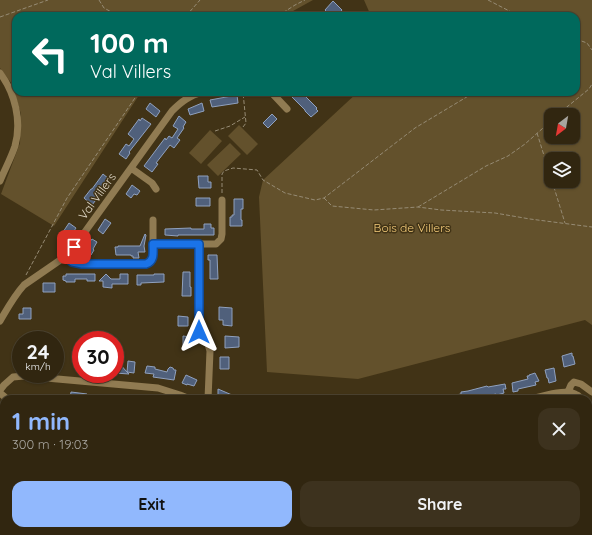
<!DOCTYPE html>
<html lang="en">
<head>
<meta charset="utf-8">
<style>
  body { margin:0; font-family:Quicksand,sans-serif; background:#3d321e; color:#f1f3f6; height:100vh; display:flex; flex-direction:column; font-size:15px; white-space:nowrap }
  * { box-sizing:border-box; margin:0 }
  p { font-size:13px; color:#a8a59f }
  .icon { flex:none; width:22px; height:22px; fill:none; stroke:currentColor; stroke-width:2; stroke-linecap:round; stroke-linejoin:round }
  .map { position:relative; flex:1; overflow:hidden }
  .sheet { position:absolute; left:0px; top:395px; width:592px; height:140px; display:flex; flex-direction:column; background:#312610; border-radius:12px 12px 0 0; box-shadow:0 1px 3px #0004,0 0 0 1px #4c4330 }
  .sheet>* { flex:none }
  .banner { position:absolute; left:12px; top:12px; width:568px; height:84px; border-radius:12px; box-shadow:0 1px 3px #0004,0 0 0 1px #4c4330; background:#00695c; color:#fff; overflow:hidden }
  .needle { width:26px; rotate:211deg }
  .controls { position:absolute; left:544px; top:108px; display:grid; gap:8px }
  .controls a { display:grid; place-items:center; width:36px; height:36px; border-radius:8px; background:#312610; box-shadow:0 1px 3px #0004,0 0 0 1px #4c4330; font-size:20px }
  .speed { position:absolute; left:12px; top:331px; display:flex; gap:8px; font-size:20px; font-weight:700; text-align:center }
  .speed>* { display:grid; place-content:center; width:52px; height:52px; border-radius:50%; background:#312610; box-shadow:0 1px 3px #0004,0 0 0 1px #4c4330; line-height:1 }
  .speed small { font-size:10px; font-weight:400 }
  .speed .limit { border:6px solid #d22; background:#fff; color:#111 }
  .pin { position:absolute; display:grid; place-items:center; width:34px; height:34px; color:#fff; margin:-17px; border-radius:8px; box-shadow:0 2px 6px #0006 }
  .me { position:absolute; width:44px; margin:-22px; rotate:0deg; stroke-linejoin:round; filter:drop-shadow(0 0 3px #0008) }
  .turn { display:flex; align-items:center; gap:14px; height:84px; padding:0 12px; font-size:18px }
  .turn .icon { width:52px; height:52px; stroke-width:2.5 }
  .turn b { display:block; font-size:28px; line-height:34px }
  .round { display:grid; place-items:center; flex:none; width:42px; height:42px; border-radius:12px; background:#3d321e }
  .head { display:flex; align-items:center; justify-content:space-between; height:68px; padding:0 12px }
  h1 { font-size:24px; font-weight:700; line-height:30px; color:#91b8fd }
  .primary-button { display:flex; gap:8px; margin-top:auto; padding:8px 12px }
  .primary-button a { flex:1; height:46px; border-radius:12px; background:#91b8fd; color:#111; font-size:16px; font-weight:700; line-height:46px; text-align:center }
  .primary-button a+a { background:#3d321e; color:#f1f3f6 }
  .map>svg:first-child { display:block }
</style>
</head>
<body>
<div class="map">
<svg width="592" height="535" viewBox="0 0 592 535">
  <rect width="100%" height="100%" fill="#413316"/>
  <path fill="#63512c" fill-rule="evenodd" d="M0,0H313L284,16H16V92H141L54,226L1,194L20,143L21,114L12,84L0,68Z
    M364,0H592V325L585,320L358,379L267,372L259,197L263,180L358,92H576V16H371ZM551,115H573V137H551ZM551,159H573V181H551Z
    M239,125L258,144L247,155L228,136Z
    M210,130L222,141L201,164L189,153Z
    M230,143L241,154L218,176L207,165Z
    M108,531H149L159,535H104Z"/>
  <path fill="#50607b" stroke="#90a1be" d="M333,1L342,10L337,16H331L325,10Z
    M287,92H305L308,95L306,97L317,108L316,109L318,111L311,117L305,111V110Z
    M237,95L238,103L212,107L210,100Z
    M150,103L160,111L156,117L146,109Z
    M202,103L204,111L190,115L188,109Z
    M272,114L277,119L268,128L263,123Z
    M179,116L186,122L183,127L184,128L177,138L180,140L174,148L170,145L156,163L158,164L152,172L144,166L165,138L166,140L169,136L172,138L178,129L173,126Z
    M142,118L151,124L129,152L130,153L126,159L119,154L126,144L129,146L134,139L128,134L139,119L140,121Z
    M103,174L109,179L105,186L106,187L92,205L84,198L91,189H92Z
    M198,176H208V182H211V188H199Z
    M132,185L140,191L137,195L134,194L131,198L126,194Z
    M196,198H210V206H196Z
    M234,199H243V209H241V220H242V226H230V217H232V215H234Z
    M105,219L111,223L103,234L98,230Z
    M69,223L76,228L70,237L63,232Z
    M204,224H211V228H214V235H178V236L165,235V229L191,228V229H204Z
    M145,234L146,235L144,246L145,252H138L139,258H133V256H131V255H116L115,247H118V246H140Z
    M92,239L97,242L93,249L94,250L91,255L87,252L88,250L85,248Z
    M208,255H217L218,279H210V260H208Z
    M183,272H190V287H191V296H182Z
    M66,274H95V281H87V279H75V282H66V281L63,280V276H66Z
    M106,274L111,279H120V274H128V284H112V288L103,287V281H99Z
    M154,274H164V282L141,283V285H137V275H154Z
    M43,283H55V292H43Z
    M219,307L232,308V326L223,325V320H219Z
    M23,308H31V319H19V314H23Z
    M178,316L188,317V326H178Z
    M183,336L191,337V347H183Z
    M225,336L239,337V347L225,348Z
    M572,353V356H573L575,364L564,367L562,356Z
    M220,357H229V369H220Z
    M115,361L118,362L127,372L128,361L135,362L134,373L127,372L129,374L115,373Z
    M147,366L155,367V369L167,372L168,369L170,367L173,368L174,370H176L174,380L153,377L154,374L145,373Z
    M554,368L556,381L549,383L548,378H547L545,370Z
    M535,373L539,381L535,382L536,385L518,389V391L513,392L512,383L528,379L527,376H529V375Z
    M186,375L197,380L194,386L187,384V385L182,383Z
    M505,384L506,389H503L504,393L497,395L496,394L471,399H468L467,398L463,399H446L445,397L461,394V392L468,391L487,386L488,387Z
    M218,389L232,395L231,399H218Z
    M71,392L87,394V399H70Z"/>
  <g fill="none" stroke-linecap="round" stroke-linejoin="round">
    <path stroke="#968b74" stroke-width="1" stroke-dasharray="4 2" stroke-linecap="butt" d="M99,0L104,8L119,16
      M488,0L519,16
      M186,16L200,0
      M278,16L295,5L305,0
      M0,17L48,0
      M576,39L587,43L592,50
      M557,115L589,89L592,84
      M243,127L246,123L243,92
      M215,131L230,126L245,117
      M537,133L551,178
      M552,181L565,223
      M222,193V174L224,171L233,168L257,170L263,180L285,193L315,200L324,198L415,128L475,92
      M324,198L332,206L374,210L418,207L441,210L495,213L530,219L592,227
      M418,207L486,166L508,156L525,144L551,121
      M26,275L67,198L139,92"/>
    <path stroke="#907b52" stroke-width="7" d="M0,73C15,93 22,121 15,146C11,158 5,169 0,181
      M271,92L287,109
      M131,168L152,183L156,189
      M153,220V244
      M199,244V332L201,339L208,344L210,351L208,399
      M66,256L72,262L82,264H146C155,261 153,252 153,244H216L221,239L222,234V200
      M0,321C7,309 14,296 24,285L66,256L74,247L172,111C182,101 189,96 203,92
      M0,390L4,385L13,377L24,376L158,388L180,395L190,399
      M568,392L571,385L574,382L581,384L592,392
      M0,393L7,399
      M531,399C542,396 567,388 577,395C579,396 580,398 582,399
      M588,407C591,415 592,421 588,429
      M0,508L4,516
      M11,531L13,535
      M271,531L280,535
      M432,531L436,535
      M544,535L545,531"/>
  </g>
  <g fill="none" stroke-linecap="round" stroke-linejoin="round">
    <defs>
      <path id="route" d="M74,247L66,256L72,262L82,264H146C155,261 153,252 153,244H199V332"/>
    </defs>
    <use href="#route" stroke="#114b97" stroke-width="10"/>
    <use href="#route" stroke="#1a73e8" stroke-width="7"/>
  </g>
  <g text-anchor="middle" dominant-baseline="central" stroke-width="3" stroke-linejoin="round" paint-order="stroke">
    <g font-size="12" fill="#dfd7c6" stroke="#413316">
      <text transform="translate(97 196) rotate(-54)">Val Villers</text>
    </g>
    <g font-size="12" fill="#f6cd7b" stroke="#413316">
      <text x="412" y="227">Bois de Villers</text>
    </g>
  </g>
</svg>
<div class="controls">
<a><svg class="needle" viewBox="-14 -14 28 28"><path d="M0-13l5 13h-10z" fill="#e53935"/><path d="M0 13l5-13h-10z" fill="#a8a59f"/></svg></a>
<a><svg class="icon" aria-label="layers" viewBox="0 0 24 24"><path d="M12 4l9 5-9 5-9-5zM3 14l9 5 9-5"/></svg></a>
</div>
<div class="speed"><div>24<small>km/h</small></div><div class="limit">30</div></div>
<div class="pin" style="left:74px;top:247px;background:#d93025"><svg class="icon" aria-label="arrive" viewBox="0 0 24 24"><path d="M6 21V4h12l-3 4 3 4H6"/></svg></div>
<svg class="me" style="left:199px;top:332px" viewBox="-20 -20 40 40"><path d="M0-17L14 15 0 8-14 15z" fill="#1a73e8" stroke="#fff" stroke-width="4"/></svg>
<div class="banner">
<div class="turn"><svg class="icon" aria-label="left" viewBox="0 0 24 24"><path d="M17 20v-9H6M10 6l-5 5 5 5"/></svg><div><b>100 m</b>Val Villers</div></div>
</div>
<section class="sheet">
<div class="head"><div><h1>1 min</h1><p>300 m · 19:03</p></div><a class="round"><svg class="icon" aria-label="close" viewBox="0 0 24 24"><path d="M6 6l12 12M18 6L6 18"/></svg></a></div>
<div class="primary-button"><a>Exit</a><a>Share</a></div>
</section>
</div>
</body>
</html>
